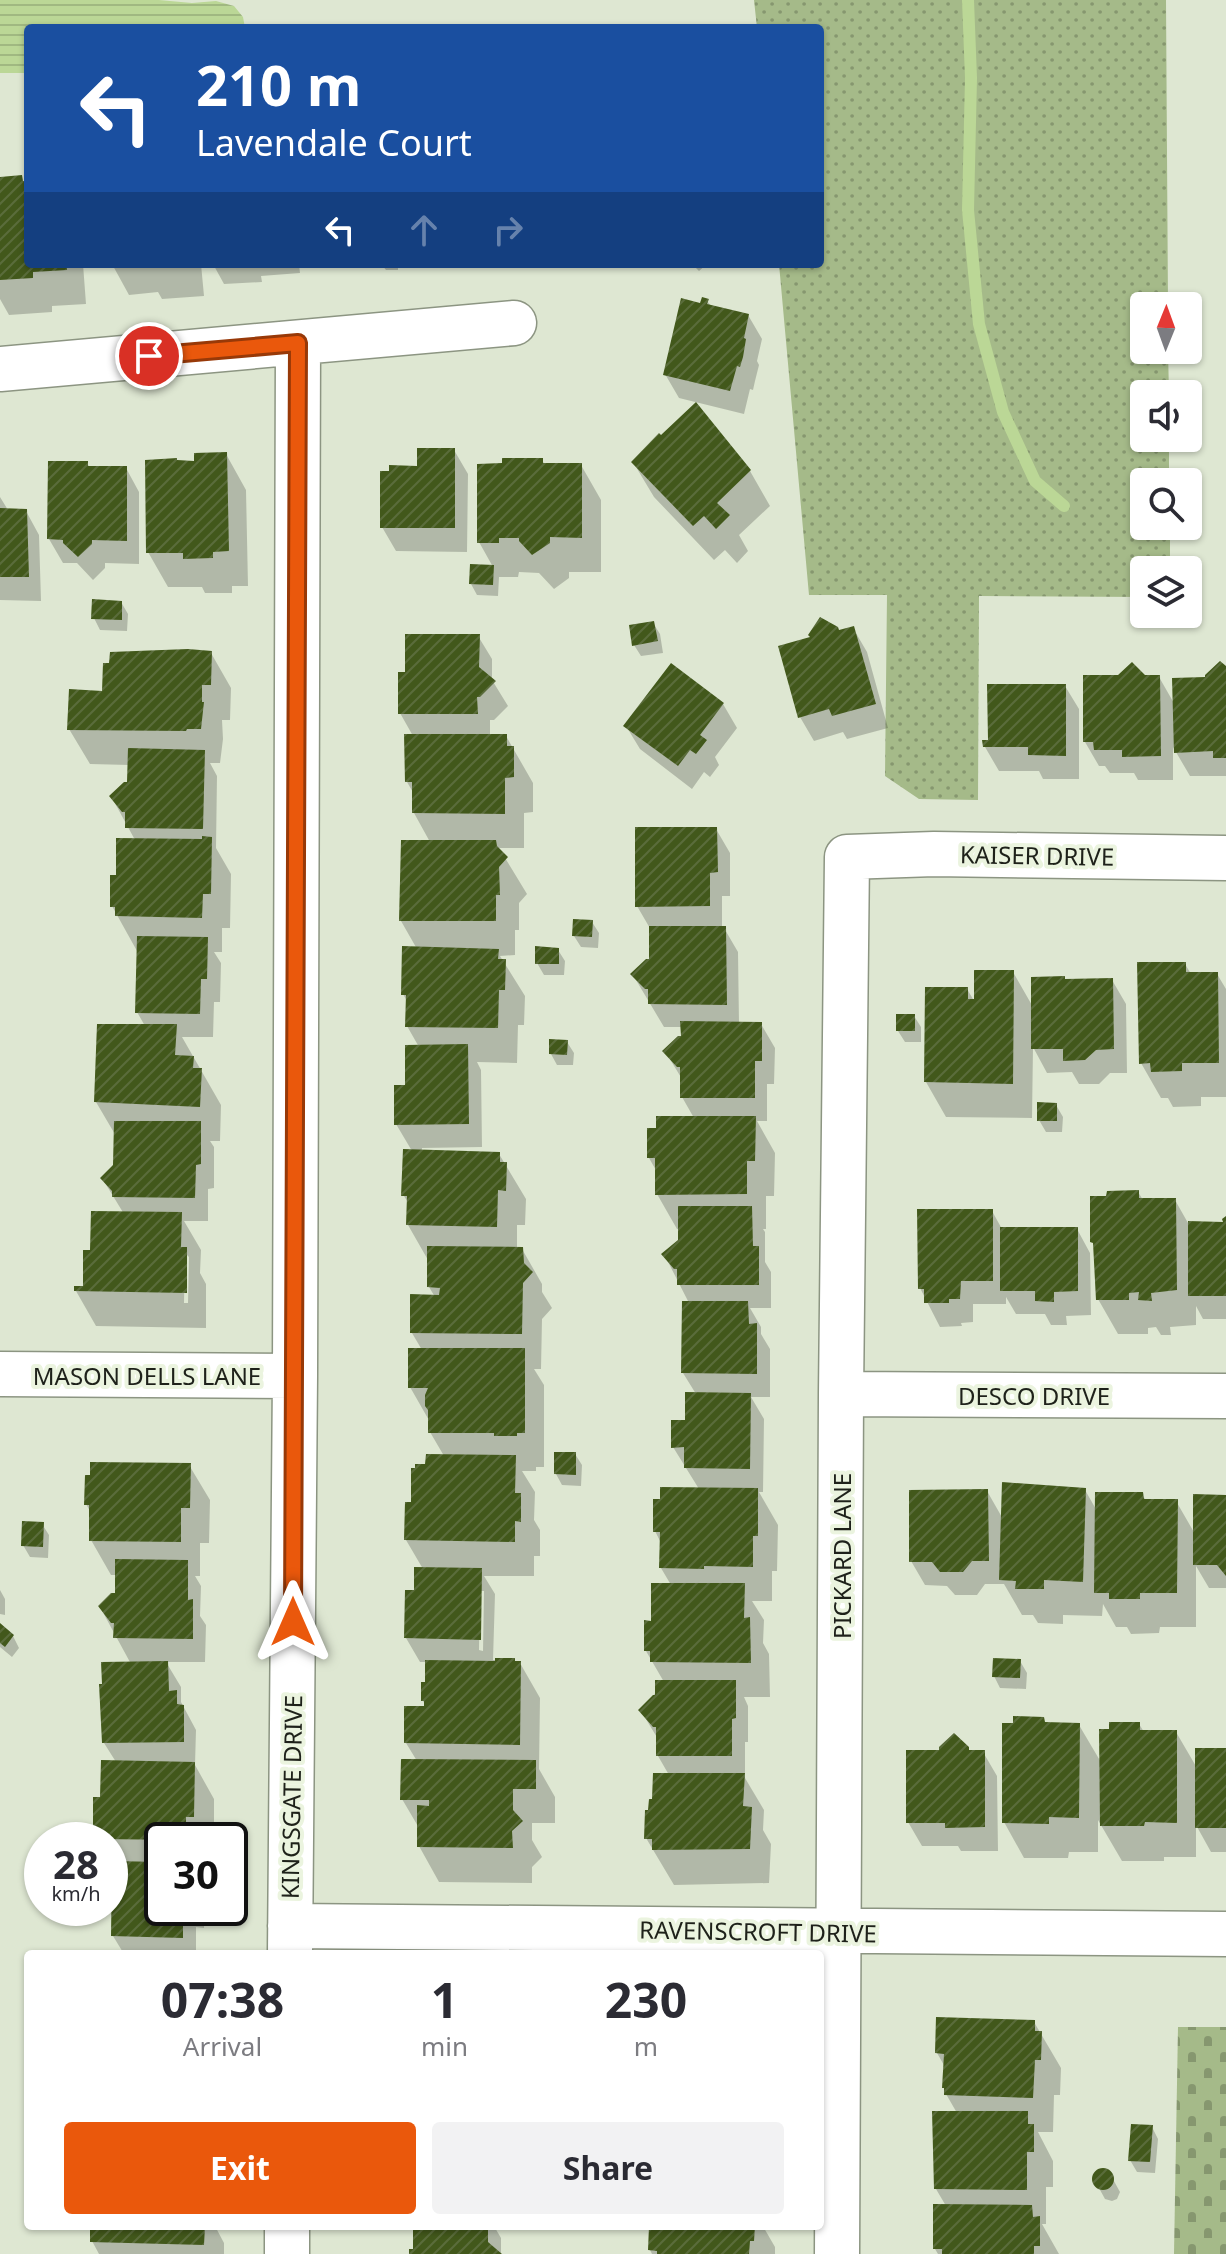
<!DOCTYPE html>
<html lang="en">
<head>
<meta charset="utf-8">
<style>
  body { margin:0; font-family:"Noto Sans",sans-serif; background:#f2f2f3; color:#2b2b33; height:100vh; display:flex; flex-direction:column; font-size:30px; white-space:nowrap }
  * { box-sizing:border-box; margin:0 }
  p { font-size:26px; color:#7c7c81 }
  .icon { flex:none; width:44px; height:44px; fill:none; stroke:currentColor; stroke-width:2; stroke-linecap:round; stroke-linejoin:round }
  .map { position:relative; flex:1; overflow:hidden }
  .sheet { position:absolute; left:24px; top:1950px; width:800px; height:280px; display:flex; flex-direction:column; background:#fff; border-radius:8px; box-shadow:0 2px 6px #0004 }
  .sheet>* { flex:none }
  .hud { position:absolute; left:24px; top:24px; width:800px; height:244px; border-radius:8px; box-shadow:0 2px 6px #0004; background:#1a4fa0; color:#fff; overflow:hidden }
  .needle { width:52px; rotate:1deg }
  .fabs { position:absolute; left:1130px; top:292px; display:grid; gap:16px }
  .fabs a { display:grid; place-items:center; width:72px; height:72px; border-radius:8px; background:#fff; box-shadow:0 2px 6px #0004; font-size:40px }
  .speed { position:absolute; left:24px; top:1822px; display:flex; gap:16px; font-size:40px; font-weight:700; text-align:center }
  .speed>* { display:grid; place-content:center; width:104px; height:104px; border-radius:50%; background:#fff; box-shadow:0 2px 6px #0004; line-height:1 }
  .speed small { font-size:20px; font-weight:400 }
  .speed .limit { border:4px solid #111; border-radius:12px; background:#fff; color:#111 }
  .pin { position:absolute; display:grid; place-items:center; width:68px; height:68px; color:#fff; margin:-34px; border:4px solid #fff; border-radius:50%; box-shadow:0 2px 8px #0007 }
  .me { position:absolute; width:88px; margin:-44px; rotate:0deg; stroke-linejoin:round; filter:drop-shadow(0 0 6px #0008) }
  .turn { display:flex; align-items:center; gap:28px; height:168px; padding:0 40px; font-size:36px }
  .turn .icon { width:104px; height:104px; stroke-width:2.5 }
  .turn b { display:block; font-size:56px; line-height:68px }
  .lanes { display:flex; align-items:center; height:76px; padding:0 40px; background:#0003; justify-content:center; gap:40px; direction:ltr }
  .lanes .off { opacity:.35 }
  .eta { display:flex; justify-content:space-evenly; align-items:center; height:136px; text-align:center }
  .eta b { font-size:48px; font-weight:700; line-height:56px }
  .button { display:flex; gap:16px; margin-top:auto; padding:16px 40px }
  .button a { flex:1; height:92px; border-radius:8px; background:#ea580c; color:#fff; font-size:32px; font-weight:700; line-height:92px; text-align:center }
  .button a+a { background:#f2f2f3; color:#2b2b33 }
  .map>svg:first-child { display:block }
</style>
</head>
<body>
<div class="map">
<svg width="1226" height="2254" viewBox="0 0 1226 2254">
  <defs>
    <pattern id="cemetery-stones" width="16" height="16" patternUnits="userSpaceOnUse" patternTransform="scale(2)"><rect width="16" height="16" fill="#a5ba89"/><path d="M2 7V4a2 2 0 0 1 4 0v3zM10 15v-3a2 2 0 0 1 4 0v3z" fill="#86976f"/></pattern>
    <pattern id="park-dots" width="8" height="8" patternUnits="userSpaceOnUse" patternTransform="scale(2)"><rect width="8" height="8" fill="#a5ba89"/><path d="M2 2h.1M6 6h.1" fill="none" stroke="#86976f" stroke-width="1.8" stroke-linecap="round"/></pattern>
    <pattern id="water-rules" width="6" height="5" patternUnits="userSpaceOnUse" patternTransform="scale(2)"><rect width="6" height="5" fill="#bbd796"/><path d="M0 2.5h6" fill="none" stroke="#a0b881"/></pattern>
    <pattern id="building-hatch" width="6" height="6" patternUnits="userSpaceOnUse" patternTransform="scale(2)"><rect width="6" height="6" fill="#42581b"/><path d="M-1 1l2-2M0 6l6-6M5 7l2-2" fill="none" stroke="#5a6c3b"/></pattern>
  </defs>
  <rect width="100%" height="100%" fill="#dee7d2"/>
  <path fill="url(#cemetery-stones)" d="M1178,2027H1226V2254H1174Z"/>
  <path fill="url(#park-dots)" d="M754,0H1166L1168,306H1144V350H1168L1169,394H1144V438H1169V482H1144V526H1170V570H1144V597L979,596L978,800L919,799L885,776L887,595H809L779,264H820V28H757Z"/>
  <path fill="url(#water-rules)" d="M0,0H159L192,3L216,1L234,6L243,17L245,28H28V73H0Z"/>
  <path fill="#0003" fill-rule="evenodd" d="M21,177L24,183H28V264H83L86,304L52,306V312L9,315L0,299V179Z
    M112,264H201L204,296L162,299L158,292L129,295Z
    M213,264H299L300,273L261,276L262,282L224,284Z
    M360,264H398V270H386L382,265L361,266Z
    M692,264H707L699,271Z
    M707,301L711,306L748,315L762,339L757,361L759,365L755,381L753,390L750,389L744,414L679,398L665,374L702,305Z
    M454,450L468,474L467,552L396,551L382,527L419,468Z
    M226,454L246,490L248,586H232V593H205L202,587H168L148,552L196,463Z
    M542,460L545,465H581L601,500V572H569V578L554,589L539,573L519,572L518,577H499L498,596L477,595L471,584L493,567L479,542Z
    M633,462L750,471L770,506L739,535L748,551L737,563L725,550L714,560L654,497Z
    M87,463L90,468H126L139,492V564L105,563V568L93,580L77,563H63L49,539Z
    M0,497L8,510L26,511L39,535L41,601L0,600Z
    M121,602L128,614L127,631L100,630L94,618Z
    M653,623L660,634L663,653L641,656L634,645Z
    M853,628L867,652L888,728L847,739L843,732L814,741L800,717L839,632Z
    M478,636L492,659V680L508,706L494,720H490V736H506L533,783V812L524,813V848H499L527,894L519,903V930H515V955L500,956L525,996L524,1025H518L517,1063L477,1062L481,1070L482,1147L422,1148V1152L499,1154L526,1199L525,1225H517V1249H522L542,1284V1292L552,1308L542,1319L541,1369H534L544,1385V1467H536V1471H522L535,1492L534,1520L540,1530V1556H534V1576H484L495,1594L493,1660H514L516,1663H520L540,1698L539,1769L555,1797V1823H532V1840L542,1857L532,1867V1883L439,1882L419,1846V1828L402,1799L417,1761L406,1743L427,1708L423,1701L427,1684V1662H420L406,1638L423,1569L406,1540L413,1504L427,1466L444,1456L430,1432V1422L410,1387L422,1350L412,1333L435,1297L429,1287L428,1260L408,1225L409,1204L404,1196L412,1151L396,1124L419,1047L407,1026L408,1003L403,994L417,949L401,921L430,842L414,813V794L407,782L413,736L400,713L407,674ZM480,1591H484L483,1651L479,1650Z
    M211,653L231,688L230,720H222L223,739L220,763H210L217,776L216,848L231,874L230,928H222V952H214L221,963L220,1002H214L213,1037H182L221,1105L220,1141H210L214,1147V1188L208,1189V1221H184L201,1250L200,1273L206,1284V1328L96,1326L76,1291L85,1288L92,1252L124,1214L102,1178L116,1166V1136L96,1102L145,1026L137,1012V951L112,906L118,877L135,840L111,796L129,784V765L90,764L69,729L104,693ZM185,1253L189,1257L188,1303H184Z
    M1226,669V776H1190L1173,747V780H1138L1134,773H1110L1105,766H1099L1085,742L1144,677H1159L1175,705L1207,679Z
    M1065,686L1079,709V779H1043L1039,771H999L985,747Z
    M723,704L737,728L715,757L719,765L710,777L704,772L692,789L640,749L626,726Z
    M716,829L730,853V896H722V928H724L738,952L739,1023L761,1024L775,1048L774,1084H767V1121H757L775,1153L774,1196H766V1229H763L765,1232V1262L771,1272V1308H750L761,1327V1334L770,1349V1397H751L764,1419L763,1492H759L778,1525L777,1571H772V1601H752L764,1620L763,1643L769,1654L770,1697H744L748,1706V1742H745V1778L764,1810L763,1830L771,1844L769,1883L674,1885L646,1838L654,1801L669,1775L658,1756V1739L641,1711L664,1682L646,1651L653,1623L671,1585L661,1568V1543L655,1531L699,1489L673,1447L687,1422L696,1394L683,1373L689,1303L664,1254L680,1241V1229H677L657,1194V1172L649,1158L694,1118L682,1097V1079L665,1051L683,1038L682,1027H664L633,975L651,961V930L637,906Z
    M592,922L599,933L598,948L581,947L574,936Z
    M558,950L565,961L564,975H544L537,963Z
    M1185,964L1191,974H1217L1226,989V1097H1201V1106L1173,1107L1168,1098H1161L1141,1063Z
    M1013,972L1033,1007L1112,980L1126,1004L1127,1073H1110L1099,1084H1079L1072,1072L1047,1073L1033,1047L1032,1118L946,1117L926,1082L967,989L976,1004Z
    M914,1016L921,1027V1042H905L898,1031Z
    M567,1042L574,1053L573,1065H557L551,1054Z
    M1056,1105L1063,1117L1062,1132H1046L1039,1120Z
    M1138,1192L1143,1200H1175L1188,1223L1225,1224L1226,1218V1319H1203L1196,1306V1325L1170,1327L1171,1335H1161L1156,1327L1148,1328V1334H1118L1098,1299Z
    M992,1211L1002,1229H1077L1090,1253L1091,1315L1066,1316L1067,1325H1051L1045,1314H1016L1006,1297V1304H973V1322L961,1323L962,1326L940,1327L920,1288Z
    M575,1454L582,1465L581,1486L562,1485L556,1474Z
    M189,1465L210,1500L209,1543H200V1576H195L201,1586L200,1616L206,1625L205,1662H166L181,1687V1702L196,1730L195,1765L214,1799V1840H162V1908H204V1928L196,1927V1954H124L113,1936L114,1863L110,1856V1840H101L95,1829L102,1799L116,1762L104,1743L131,1664L100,1607L117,1595V1575H111L91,1540V1513L86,1504Z
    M1085,1490L1097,1511L1142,1494L1146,1501H1176L1195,1534L1226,1497V1588H1209L1196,1566V1627H1160L1159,1633L1131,1634L1127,1627H1116L1103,1604L1102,1616L1063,1615V1624L1038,1623L1033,1615H1022L1004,1584H985L977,1595H955L947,1586L925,1585L911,1561L987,1491L1003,1519Z
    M42,1524L49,1535L48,1558L30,1557L23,1545Z
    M0,1590L5,1599V1615L0,1614Z
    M0,1626L13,1636L19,1648L12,1657L0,1647Z
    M1020,1661L1027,1673L1026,1689L1000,1688L994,1676Z
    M1046,1724L1079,1725L1102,1764L1139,1724L1144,1732H1176L1197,1768L1226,1750V1852H1211L1196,1825V1857H1164V1861H1122L1098,1820V1852H1069L1068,1858H1024L1004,1822Z
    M941,1752H983L997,1776L998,1851H961L958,1846H922L908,1822Z
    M1034,2022L1061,2068L1060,2095H1054L1053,2132H1038L1053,2161V2187H1046V2224H1042L1059,2254H938L935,2249L946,2206L936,2189L957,2113L946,2094L945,2067L937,2053Z
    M1152,2127L1158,2139L1155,2173L1137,2172L1130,2160Z
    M1102,2170L1109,2172L1120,2192L1117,2199L1112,2201L1105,2199L1094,2179L1096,2173Z
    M92,2226H215L224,2243V2254H99L92,2241Z
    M415,2226H494L501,2238V2254H411L415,2251Z
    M651,2226H772L764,2228L775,2247V2254H652L650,2250Z"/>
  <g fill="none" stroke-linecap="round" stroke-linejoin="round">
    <path stroke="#bbd796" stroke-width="12" d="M968,0L971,78L968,210L979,324L1003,412L1035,481L1064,506"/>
  </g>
  <path fill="url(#building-hatch)" d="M22,175L23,181H28V264H67V270L33,272V278L0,280V177Z
    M702,297L709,299L707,304L749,314L744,338L746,339L743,357L740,367L737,366L730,391L663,375L681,298L700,303Z
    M696,402L751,470L717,503L730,515L716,529L704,516L693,526L631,462L659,433L661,435Z
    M417,448H455V528H380V471H389V465L417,466Z
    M227,452L229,551L213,552V558L183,559V553H146L145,460L177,458V460L194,461V453Z
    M502,458H543V463H582V538L550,537V543L532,555L519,541V538H499V543H477V464L502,463Z
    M48,461H88V466H127V541L92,540V544L78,557L63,543V540L47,539Z
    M0,508L27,509L29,577H0Z
    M470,564L494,565L493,585L469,584Z
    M92,599L122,601V620L91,619Z
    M820,617L838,627L839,630L854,626L876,704L832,716L829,709L798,718L778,646L810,637L808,635Z
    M654,621L658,641L632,646L629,625Z
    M405,634H480L479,667L496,681L480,697H477L478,714H398V672H405Z
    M188,649L212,651L211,685H202V702H204L201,729H187L186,731L67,730L69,689L102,691L103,663H109L110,652Z
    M1220,661L1226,666V758H1213V751L1174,753L1172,678L1205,677V675Z
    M1132,662L1145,675H1160L1161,756L1122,757V750H1094L1093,742H1083V675H1118Z
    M671,663L724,703L700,735L707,740L696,754L690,750L678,766L623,726Z
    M987,684H1066V756L1028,755V747H983L982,740H988Z
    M404,734H507V746H514V777L505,778V814L412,813V782H405Z
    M128,748L205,750L203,829L125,828V812H122L109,796L124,782H127Z
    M635,827H717L718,872L710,873V906L635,907Z
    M202,836L212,837L211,894H203L202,918L115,916V907H110V875H116V838L202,839Z
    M401,840H496L497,846L508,857L499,867L500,895H496V921H399Z
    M573,919L593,920L592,937L572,936Z
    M649,926H726L727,1005L648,1004V989H645L630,974L646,959H649Z
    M137,936L208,937L207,979H201L200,1014L135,1013Z
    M402,946L499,949L498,959H506L505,990H499L498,1028L405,1027L406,995H401Z
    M535,946L559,948V964H535Z
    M1137,962H1186V972H1218L1219,1063H1182V1071L1151,1072L1150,1063L1139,1064Z
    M974,970H1014L1013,1084L924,1082L925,987H968V999H974Z
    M1065,976V979L1113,978L1114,1049L1096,1050L1085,1060L1063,1061V1049H1031V977Z
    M896,1014H915V1031H896Z
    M680,1021L762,1022V1061H755V1098H680V1067H677L662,1051L678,1036H681Z
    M97,1024H177L175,1055L194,1056L193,1068H202L200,1107L94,1102Z
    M549,1039L568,1040L567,1055L549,1054Z
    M468,1044L469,1124L394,1125V1085H405V1045Z
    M1037,1102L1057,1103V1121H1037Z
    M656,1116H756L755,1161H747V1194L655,1195V1158H647V1128H656Z
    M114,1121H201V1164L196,1165L195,1198L112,1197V1191L100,1178L113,1165Z
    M403,1149L500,1152V1162H507L506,1191L498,1190L497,1227L406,1225L407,1196H401Z
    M1139,1190V1198H1176L1177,1290L1151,1293L1152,1301L1138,1300L1139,1292L1129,1293V1300H1096L1093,1243L1090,1242V1196H1106L1107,1191Z
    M678,1206H752L753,1246H759V1285H677V1269H674L661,1254L678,1240Z
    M917,1209H993V1281H961L960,1299H949V1303H924V1289H918Z
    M91,1211L182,1212L181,1247H187V1293L74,1291V1286H83V1250H90Z
    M1226,1216V1296H1188V1221L1223,1222L1222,1219Z
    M1000,1227H1078V1291L1054,1292V1302L1035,1301V1291H1000Z
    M427,1246L523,1247L524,1263L533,1272L523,1283L522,1334L410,1333V1294L439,1295L440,1288L427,1287Z
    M682,1301H748L749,1324L757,1323V1374L681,1373Z
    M408,1348H525V1433H517V1436H494V1433H428V1410L425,1406V1395L428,1388H408Z
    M685,1392L751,1393L750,1469L684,1468V1447L671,1448V1420H685Z
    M554,1452H576V1475L554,1474Z
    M426,1454L516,1455L515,1493H521V1522L515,1521V1542L404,1540L405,1502H411V1468H415V1464H425Z
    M90,1462L191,1463L190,1508H181V1542L89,1541V1505H84L85,1475H90Z
    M1002,1482L1086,1488L1083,1582L1044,1580V1589H1015L1016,1581L999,1580Z
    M660,1487L758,1488V1536H753V1567L704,1566V1569L659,1568L660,1532H653V1499H660Z
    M988,1489L989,1561H972L963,1572H940L932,1562H909V1490Z
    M1095,1492H1143L1144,1499H1178L1177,1593H1140V1599H1109V1593H1094Z
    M1193,1494L1226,1495V1576L1217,1565H1193Z
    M22,1521L44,1522L43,1547L21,1546Z
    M115,1559L188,1560V1600L193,1599V1639L113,1638L114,1623H111L98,1606L111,1593H115Z
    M414,1567L482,1568L481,1640L404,1638L405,1590H414Z
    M651,1583H745L744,1618L750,1617L751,1663L650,1662V1651H644V1620L651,1621Z
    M0,1623L14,1635L5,1647L0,1643Z
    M495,1658H515V1661H521L520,1745L404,1743V1706H424V1701H421V1682H425V1660L495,1661Z
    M993,1658L1021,1659L1020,1678L992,1677Z
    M168,1661L169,1691L177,1690V1704L184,1705V1742L102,1743L99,1684H102L101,1662Z
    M655,1680H736V1718L732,1719V1756H656V1727H653L638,1710L653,1695H655Z
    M1013,1716L1044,1717L1045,1722L1080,1723L1079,1818L1049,1817V1824L1002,1823V1723H1013Z
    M1109,1722H1140V1730H1177V1823L1145,1822L1144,1826H1100L1099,1729H1109Z
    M954,1733L969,1747V1750H985V1827L945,1828V1823H906V1750H939V1747Z
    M1195,1748H1226V1828H1195Z
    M401,1759L536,1760V1789H513V1810L523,1821L512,1831L513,1848L417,1847V1805L429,1806V1800H400Z
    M101,1760L195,1762L194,1817H186V1840L98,1839V1829H93V1797H100Z
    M653,1773H745L743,1806L752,1807L750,1849L652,1850V1839H644L645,1810H648L649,1799H652Z
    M112,1861L162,1862V1908H183V1938L111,1936Z
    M936,2017L1035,2020V2031H1042L1041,2060H1035L1033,2098L944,2095V2088H942L944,2054L935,2053Z
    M932,2111H1028V2124H1034V2152H1027V2190L934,2189Z
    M1131,2124L1153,2125L1150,2162L1128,2161Z
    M1092 2179a11 11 0 1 1 22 0a11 11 0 1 1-22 0Z
    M933,2204L1032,2205L1033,2217L1040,2216V2246H1034V2254H942V2249H933Z
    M90,2226H205L204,2245L90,2242Z
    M413,2226H488V2242L502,2254H409V2249H413Z
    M649,2226H755L754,2241H750L749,2254H657V2251L648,2250Z"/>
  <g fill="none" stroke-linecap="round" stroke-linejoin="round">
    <defs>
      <path id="minor" d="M0,369L514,323
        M0,1374L295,1376
        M841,1394L1226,1396
        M290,1926L1226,1934
        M290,1954L295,1376L298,343
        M287,2254V2226
        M837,2254L841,1394L847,857L934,854L1226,858"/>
    </defs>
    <use href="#minor" stroke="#8c9582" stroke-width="47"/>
    <use href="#minor" stroke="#fff" stroke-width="44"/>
  </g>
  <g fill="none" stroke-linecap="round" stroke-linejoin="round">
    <defs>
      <path id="route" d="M149,356L298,343L293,1622"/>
    </defs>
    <use href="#route" stroke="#983908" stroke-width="20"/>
    <use href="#route" stroke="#ea580c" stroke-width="14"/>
  </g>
  <g text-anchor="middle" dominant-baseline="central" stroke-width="8" stroke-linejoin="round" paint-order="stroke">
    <g font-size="24" fill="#1e211a" stroke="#ebf4df">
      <text transform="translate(1037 855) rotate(1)">KAISER DRIVE</text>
      <text x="147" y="1375">MASON DELLS LANE</text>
      <text x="1034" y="1395">DESCO DRIVE</text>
      <text transform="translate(841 1556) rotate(-90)">PICKARD LANE</text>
      <text transform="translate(291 1797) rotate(-89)">KINGSGATE DRIVE</text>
      <text transform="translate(758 1931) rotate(1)">RAVENSCROFT DRIVE</text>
    </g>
  </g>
</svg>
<div class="fabs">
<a><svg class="needle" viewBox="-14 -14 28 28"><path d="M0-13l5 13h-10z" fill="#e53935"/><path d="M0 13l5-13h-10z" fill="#7c7c81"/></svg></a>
<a><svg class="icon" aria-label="sound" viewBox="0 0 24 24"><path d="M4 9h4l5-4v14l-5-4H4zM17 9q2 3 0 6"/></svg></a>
<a><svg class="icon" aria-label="search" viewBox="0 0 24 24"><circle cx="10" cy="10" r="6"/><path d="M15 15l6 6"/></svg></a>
<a><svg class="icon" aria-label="layers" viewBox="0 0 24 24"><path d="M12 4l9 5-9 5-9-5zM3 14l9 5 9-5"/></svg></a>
</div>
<div class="speed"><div>28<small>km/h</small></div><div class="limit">30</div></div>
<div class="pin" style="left:149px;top:356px;background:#d93025"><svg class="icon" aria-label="arrive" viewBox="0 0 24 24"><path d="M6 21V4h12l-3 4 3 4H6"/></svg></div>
<svg class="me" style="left:293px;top:1622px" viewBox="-20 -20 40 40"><path d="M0-17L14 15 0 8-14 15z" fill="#ea580c" stroke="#fff" stroke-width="4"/></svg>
<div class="hud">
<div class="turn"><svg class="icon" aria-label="left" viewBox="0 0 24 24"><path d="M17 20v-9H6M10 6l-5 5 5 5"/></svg><div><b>210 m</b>Lavendale Court</div></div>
<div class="lanes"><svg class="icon" aria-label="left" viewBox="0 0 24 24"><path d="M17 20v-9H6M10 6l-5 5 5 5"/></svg><svg class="icon off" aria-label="ahead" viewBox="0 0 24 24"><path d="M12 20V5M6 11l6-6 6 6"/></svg><svg class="icon off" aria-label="right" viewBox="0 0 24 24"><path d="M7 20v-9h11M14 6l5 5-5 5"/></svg></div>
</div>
<section class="sheet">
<div class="eta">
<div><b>07:38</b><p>Arrival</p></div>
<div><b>1</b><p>min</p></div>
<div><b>230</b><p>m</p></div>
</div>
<div class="button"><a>Exit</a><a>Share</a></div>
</section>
</div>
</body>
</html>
